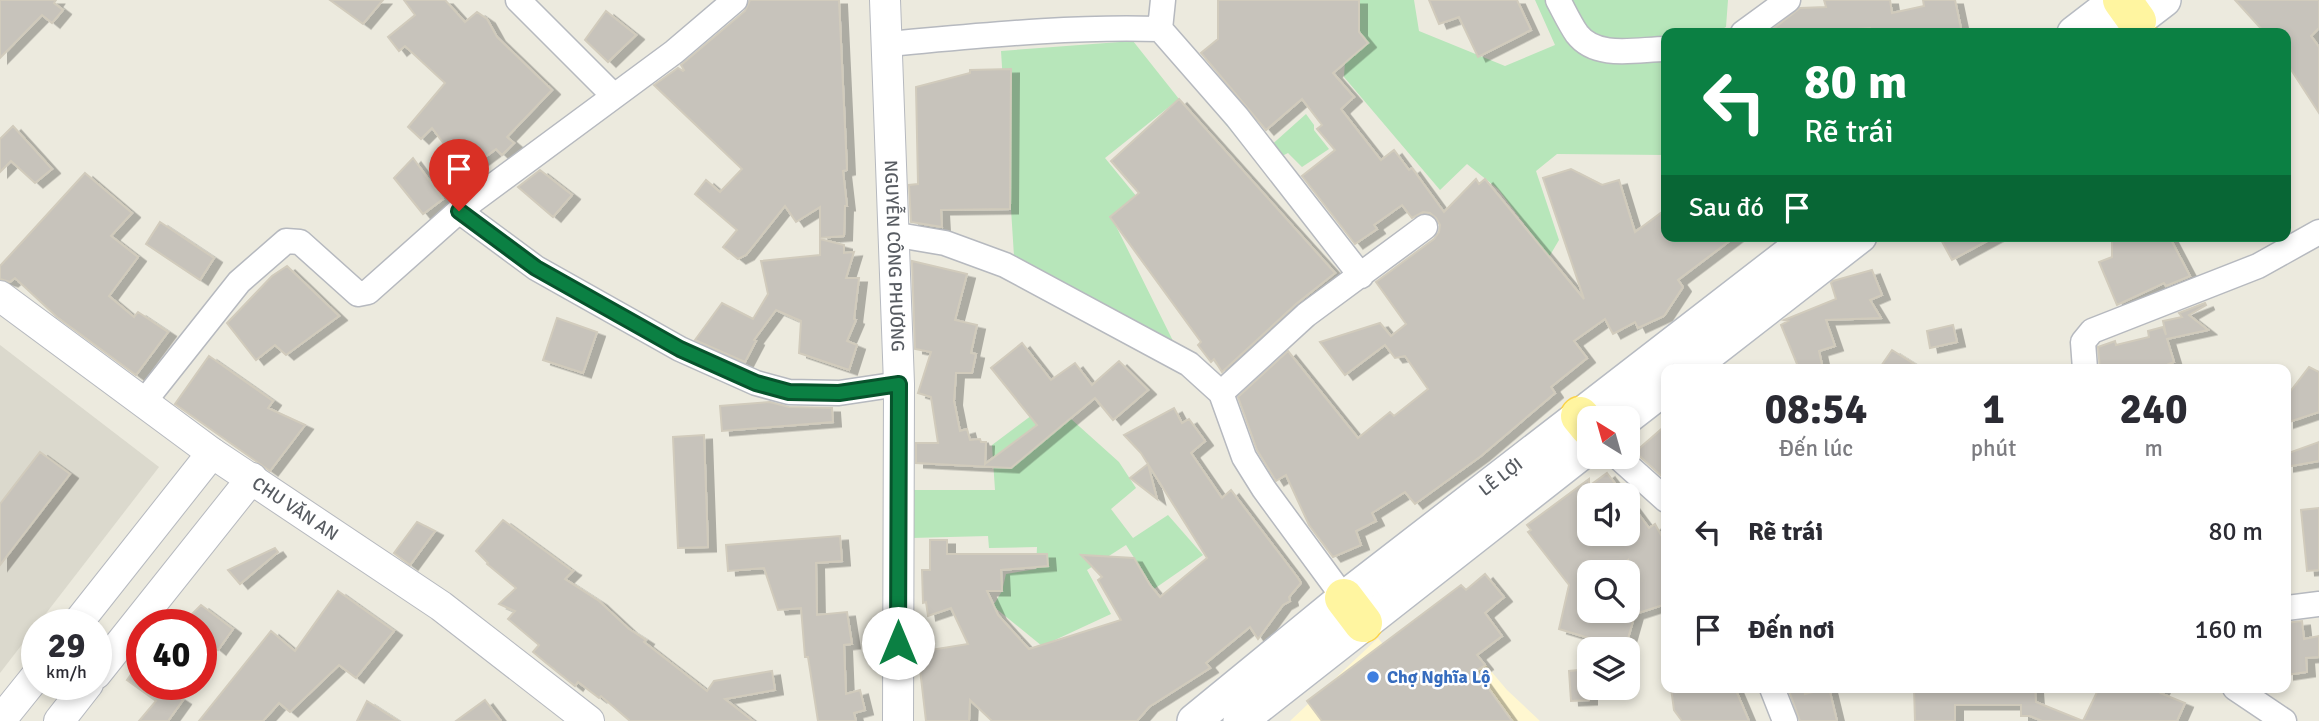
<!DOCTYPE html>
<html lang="vi">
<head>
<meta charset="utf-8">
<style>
  body { margin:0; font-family:Signika,sans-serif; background:#f2f2f3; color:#2b2b33; height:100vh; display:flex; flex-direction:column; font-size:26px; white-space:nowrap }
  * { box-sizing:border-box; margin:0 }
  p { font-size:23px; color:#7c7c81 }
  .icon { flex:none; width:38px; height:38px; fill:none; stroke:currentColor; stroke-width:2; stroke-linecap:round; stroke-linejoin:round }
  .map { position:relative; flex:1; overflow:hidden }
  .side { position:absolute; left:1661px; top:364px; width:630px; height:329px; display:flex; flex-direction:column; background:#fff; border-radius:14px; box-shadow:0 4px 10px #0003 }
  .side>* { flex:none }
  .top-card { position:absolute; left:1661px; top:28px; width:630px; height:214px; border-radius:14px; box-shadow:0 4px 10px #0003; background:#0b8043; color:#fff; overflow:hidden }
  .needle { width:46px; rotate:323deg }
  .tools { position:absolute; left:1577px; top:406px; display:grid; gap:14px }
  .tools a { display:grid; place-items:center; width:63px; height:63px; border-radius:14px; background:#fff; box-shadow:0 4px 10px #0003; font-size:35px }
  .speed { position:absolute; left:21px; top:609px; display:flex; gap:14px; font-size:35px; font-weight:700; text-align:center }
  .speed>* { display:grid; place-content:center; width:91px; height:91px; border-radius:50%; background:#fff; box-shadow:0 4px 10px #0003; line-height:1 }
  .speed small { font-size:18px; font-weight:400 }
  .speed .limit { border:10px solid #d22; background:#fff; color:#111 }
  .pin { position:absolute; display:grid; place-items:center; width:60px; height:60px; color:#fff; margin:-72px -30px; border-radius:50% 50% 50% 0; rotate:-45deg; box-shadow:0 0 7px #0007 }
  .pin .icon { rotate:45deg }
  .me { position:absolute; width:77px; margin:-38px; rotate:0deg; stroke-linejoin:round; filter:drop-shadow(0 0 5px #0008) }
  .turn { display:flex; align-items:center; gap:24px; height:147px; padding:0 28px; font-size:32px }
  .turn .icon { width:91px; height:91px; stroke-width:2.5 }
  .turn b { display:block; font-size:49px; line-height:60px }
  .then { display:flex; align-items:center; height:66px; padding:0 28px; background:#0003; gap:14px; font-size:26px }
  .eta { display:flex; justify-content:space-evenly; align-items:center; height:119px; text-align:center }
  .eta b { font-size:42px; font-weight:700; line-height:49px }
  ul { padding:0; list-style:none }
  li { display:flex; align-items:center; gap:21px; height:98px; padding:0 28px }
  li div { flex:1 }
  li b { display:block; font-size:26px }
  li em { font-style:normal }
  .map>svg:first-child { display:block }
</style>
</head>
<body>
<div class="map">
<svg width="2319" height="721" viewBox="0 0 2319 721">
  <defs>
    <filter id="shadow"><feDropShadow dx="8" dy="4.5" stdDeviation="0" flood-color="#0004"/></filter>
  </defs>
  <rect width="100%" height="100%" fill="#eceade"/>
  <path fill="#fff7d0" d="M1378,638L1436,711L1485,664L1507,690L1540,721H1290Z"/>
  <path fill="#dbd9cd" d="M0,345L159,467L0,673Z"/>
  <path fill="#b7e6ba" d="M1349,0H1414L1419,31L1505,66L1555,45L1535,0H1728L1726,27L1714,33H1666V155L1557,154L1536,171L1559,240L1549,257L1498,189L1467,164L1440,190L1344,77Z
    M1133,41L1179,99L1105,158L1137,197L1112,218L1183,361L1015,272L1001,51Z
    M1234,112L1267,149L1306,114L1314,125V130L1329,149L1302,167L1288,153L1282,156L1317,236L1222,120Z
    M1051,401L1119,462L1136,488L1111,509L1133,538L1168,515L1203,555L1154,589L1126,545L1087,570L1111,614L1042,646L993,606L1002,591L1006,574L1036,569L1037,547L989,548L988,536L911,538L912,490H995L992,445Z"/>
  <path fill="#c7c3bb" stroke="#d1cbbc" stroke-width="2" fill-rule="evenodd" filter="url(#shadow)" d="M0,0H56L54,3L63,10L52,23L42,15L0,58Z
    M330,0H383L363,24Z
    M404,0H445L465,22L477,12L487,19L497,37L552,90L507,137L514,143L502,155L496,149L465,172L432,128L421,139L408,127L445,83L405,46L399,51L388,37L415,15Z
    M750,0H839L847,170L843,171L847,206H845L844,236L820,238V207L796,222L785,206L746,255L738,259L723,247L737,230L695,194L706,180L720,192L742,169L654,85L678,68L683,71L684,70L681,65L745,11Z
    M1218,0H1359V32L1368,43L1333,73L1354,97L1341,109L1381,160L1394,150L1409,170L1412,168L1444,212L1476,179L1479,184L1485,179L1584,299L1543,178L1571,169L1602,185L1619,180L1635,232L1666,209V236H1736L1678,280L1683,287L1664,316L1638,328L1635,322L1613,334L1605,319L1574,341L1587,358L1551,387L1555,393L1481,456L1415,504L1405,492L1372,513L1376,521L1356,531L1361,545L1333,557L1309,525L1286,475L1276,481L1257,450L1238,397L1288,351L1358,438L1390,412L1394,416L1428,389L1405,356L1395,358L1385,345L1345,375L1320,342L1380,323L1391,336L1406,324L1376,282L1434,239L1439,232L1440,225L1436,218L1430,213L1423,212L1412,218L1402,205L1374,225L1377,229L1355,244L1302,176L1335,150L1317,129L1322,125L1302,99L1266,130L1201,53L1218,39Z
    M1429,0H1517L1531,30L1478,57L1459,17L1439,24Z
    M1824,0H1890L1892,13L1924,6L1923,0H1955L1962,33H1871L1870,28L1831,31L1832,33H1768L1800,8L1826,7Z
    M2235,0H2319V28L2311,36L2319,47V113L2286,62V33H2265Z
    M606,11L636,35L608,62L585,40Z
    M1011,69L1010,209L941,210L942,227L911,222L909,185L918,184L916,87L970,73V70Z
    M1179,99L1335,273L1296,304L1222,372L1214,359L1211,362L1198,345L1201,342L1110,217L1139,193L1111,161Z
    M13,126L52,169L35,183L11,161L0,172V139Z
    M413,158L443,199L423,214L394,178Z
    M540,170L572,195L553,217L518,187Z
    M85,173L132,213L111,236L138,257L109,296L134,317L138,312L168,332L136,375L57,317L15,278L10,282L0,279V266Z
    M160,222L214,258L200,280L146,244Z
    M1939,236H1996L1952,260Z
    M2112,236H2169L2190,276L2166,286L2164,283L2117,305L2099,262L2112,257Z
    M820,239L844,245V253L854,252L846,278H859L854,319L856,320L847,341L857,345L849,370L799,353L801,321L776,310L754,340L756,341L745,362L695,340L722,303L753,319L768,294L761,261L820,255Z
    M912,261L967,274L955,320L977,325L971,353L976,354L972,373H956L954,401L960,431L967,429L970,440L980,439L981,442H986L985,464L1037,425L991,368L1022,343L1051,380L1075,363L1092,385L1119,361L1148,390L1113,420L1095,398L1011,468L916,463V443H938L931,397L918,393L931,352L915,349Z
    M287,266L339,316L286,355L275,345L256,360L227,323L272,276Z
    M1872,270L1882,295L1870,300L1881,318L1826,320L1835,346L1819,351L1823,369H1799L1781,325L1788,321L1784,320L1836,299L1831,283L1833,281Z
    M2205,303L2206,305L2189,315L2208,330L2167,339L2174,362L2157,369H2100L2098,347L2115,341L2116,345L2149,337L2148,331L2163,327L2166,335L2163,321L2182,317L2179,313Z
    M557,318L597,332L583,373L543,360Z
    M1953,325L1957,342L1930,348L1927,331Z
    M1892,350L1922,369H1879Z
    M209,356L273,401L268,408L305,425L270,471L175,404Z
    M2309,367L2319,372V412L2286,423V397Z
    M770,402L789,407L832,408L833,422L722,431L720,406Z
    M1174,408L1182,423L1189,419L1205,441L1191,453L1222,498L1231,490L1298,578L1301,583L1289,597L1290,601L1283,605L1258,639L1250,627L1206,663L1210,668L1149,707L1137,721H992L970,700L969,721H926L918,652L968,644L951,608L928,616L926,602L923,603L922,570H930V540H947V554H1047L1048,566L1001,570L1002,591H987L998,615L1029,649L1121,620L1098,580L1102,577L1081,555L1134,558L1150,585L1160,597L1207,558L1141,453L1124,435Z
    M1666,425V480L1635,452Z
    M704,435L708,547L678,548L673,437Z
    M2319,442V461L2286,467V454Z
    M40,452L70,474L0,565V504Z
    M1148,464L1157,499L1130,478Z
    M1607,473L1624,495H1589V534H1628V500L1649,528L1655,524L1666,544V604L1635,614L1625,649L1559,629L1569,585L1528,532L1531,530L1527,525L1589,479V486ZM1628,560V611H1589V572H1611Z
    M2319,508V570L2307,571L2301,510Z
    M503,520L571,570L573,571L565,579L599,601L629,629L646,640L644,642L707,691L714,681L772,671L775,690L725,699L753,721H630L601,696L599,698L578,682L575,686L545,662L533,652L539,645L508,619L515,611L499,604L516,588L487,564L488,563L476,551Z
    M417,522L435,531L410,565L394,553Z
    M840,536L842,561L816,563L817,615L847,612L852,644L844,645L846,694L860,690L865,710L854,713L856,721H818L808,657H805L801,608L778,610L764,568L728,571L726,545Z
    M275,548L278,552L240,584L228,570Z
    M1485,574L1504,597L1485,613L1502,636L1477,655L1485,665L1476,671L1512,721H1322L1307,701L1461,585L1466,590Z
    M338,591L394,631L356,678L339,665L290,712L279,703L263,721H199L271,631L295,651Z
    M201,605L233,629L218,650L201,636V625H181Z
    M2302,621L2304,639L2319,636V657L2306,658L2307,672L2286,675V623Z
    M135,669L142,674V684H158L183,700L168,721H139L156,701L127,680Z
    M1589,669V700L1571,701L1569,671Z
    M1671,688H1735L1749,721H1682L1674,710Z
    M1788,688H1804L1805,694L1829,688L1837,721H1800Z
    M1914,688H2035L2036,702L2083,721L2099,688H2162L2160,693L2185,703L2177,721H2042L2030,716H2021V705H1955V721H1915Z
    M485,700L501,721H456Z
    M367,701L398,721H357Z"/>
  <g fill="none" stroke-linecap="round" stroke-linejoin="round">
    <defs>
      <path id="minor" d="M518,0L613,95
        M1558,0C1564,11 1570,24 1577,34C1597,60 1638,49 1666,49
        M1160,29L1163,0
        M1743,33L1788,0
        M887,44C978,36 1069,26 1160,29L1237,117L1361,276
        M459,211L536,268L680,349L756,383L789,392L839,393L899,384
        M892,234L945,243L1005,265L1189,364L1221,393L1244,457L1264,489L1344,598
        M2085,369L2083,342L2092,331L2258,266L2319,232
        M1221,393L1306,315L1425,227
        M143,403L239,282L286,241L300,242L358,294L368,292L459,211L674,52L735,0
        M1618,457L1666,500
        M2286,608L2319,604
        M1772,688L1785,721
        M2235,688L2284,721"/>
      <g id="tertiary">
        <path id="s1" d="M885,0L899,384L898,721"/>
        <path id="s2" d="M0,296L212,453L441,606L589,721"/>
        <path d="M76,625L212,453"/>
        <path d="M96,674L252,478"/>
        <path d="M0,721L37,675"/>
        <path d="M59,721L88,684"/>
      </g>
      <g id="secondary">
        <path d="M2074,33L2117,0"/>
        <path d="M2121,33L2164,0"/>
        <path d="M1689,369L1860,236"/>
        <path d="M1626,418L1666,387"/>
        <path id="s3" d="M1194,721L1344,598L1812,236"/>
        <path d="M1240,721L1589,447"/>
      </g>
      <path id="primary" d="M2122,0L2137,21
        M1580,416L1589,427
        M1344,598L1363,623"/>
    </defs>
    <use href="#minor" stroke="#b6b9bf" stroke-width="27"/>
    <use href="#tertiary" stroke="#b6b9bf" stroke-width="32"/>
    <use href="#secondary" stroke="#b7bbc2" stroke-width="36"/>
    <use href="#primary" stroke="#fbd348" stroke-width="41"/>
    <use href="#minor" stroke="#fff" stroke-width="24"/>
    <use href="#tertiary" stroke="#fff" stroke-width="30"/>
    <use href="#secondary" stroke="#fff" stroke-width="33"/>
    <use href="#primary" stroke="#fff5a0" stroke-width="38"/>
  </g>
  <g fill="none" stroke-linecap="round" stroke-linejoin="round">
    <defs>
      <path id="route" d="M459,211L536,268L680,349L756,383L789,392L839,393L899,384L898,643"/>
    </defs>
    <use href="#route" stroke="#07532c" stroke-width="18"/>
    <use href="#route" stroke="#0b8043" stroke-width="12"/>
  </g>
  <circle fill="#3f7fe0" stroke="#fff" stroke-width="2.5" cx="1373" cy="677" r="7"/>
  <g text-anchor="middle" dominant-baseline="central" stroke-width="5" stroke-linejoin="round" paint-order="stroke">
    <g font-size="18" fill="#575b61" stroke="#fff">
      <text stroke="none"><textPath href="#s1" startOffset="256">NGUYỄN CÔNG PHƯƠNG</textPath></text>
      <text stroke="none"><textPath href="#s3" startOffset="392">LÊ LỢI</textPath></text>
      <text stroke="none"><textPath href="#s2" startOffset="364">CHU VĂN AN</textPath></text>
    </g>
    <g font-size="18" font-weight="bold" fill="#366cbe" stroke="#fff" text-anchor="start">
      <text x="1387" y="677">Chợ Nghĩa Lộ</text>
    </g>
  </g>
</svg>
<div class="tools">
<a><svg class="needle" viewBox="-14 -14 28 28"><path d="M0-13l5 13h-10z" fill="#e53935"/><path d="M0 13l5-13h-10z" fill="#7c7c81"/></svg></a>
<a><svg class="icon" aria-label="sound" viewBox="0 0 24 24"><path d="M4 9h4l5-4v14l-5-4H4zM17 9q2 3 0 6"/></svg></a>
<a><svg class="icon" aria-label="search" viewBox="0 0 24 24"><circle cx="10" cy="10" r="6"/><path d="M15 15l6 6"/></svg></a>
<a><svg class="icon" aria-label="layers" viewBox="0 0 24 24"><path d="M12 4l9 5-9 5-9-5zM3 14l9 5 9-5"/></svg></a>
</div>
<div class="speed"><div>29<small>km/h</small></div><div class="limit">40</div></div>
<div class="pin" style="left:459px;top:211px;background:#d93025"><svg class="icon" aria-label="arrive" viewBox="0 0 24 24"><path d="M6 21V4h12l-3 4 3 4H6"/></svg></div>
<svg class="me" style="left:898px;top:643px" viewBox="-20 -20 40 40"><circle r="19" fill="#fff"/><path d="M0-13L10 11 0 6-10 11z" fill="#0b8043"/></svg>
<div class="top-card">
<div class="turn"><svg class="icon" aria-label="left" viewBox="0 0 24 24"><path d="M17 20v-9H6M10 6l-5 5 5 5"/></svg><div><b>80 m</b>Rẽ trái</div></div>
<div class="then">Sau đó<svg class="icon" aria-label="arrive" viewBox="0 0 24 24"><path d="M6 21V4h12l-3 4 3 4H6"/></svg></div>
</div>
<section class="side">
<div class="eta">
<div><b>08:54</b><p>Đến lúc</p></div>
<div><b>1</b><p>phút</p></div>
<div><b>240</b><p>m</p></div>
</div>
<ul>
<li><svg class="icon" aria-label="left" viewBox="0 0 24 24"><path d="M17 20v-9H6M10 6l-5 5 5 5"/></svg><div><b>Rẽ trái</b></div><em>80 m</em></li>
<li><svg class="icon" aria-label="arrive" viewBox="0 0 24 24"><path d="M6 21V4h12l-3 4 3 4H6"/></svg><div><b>Đến nơi</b></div><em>160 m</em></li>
</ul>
</section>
</div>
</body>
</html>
